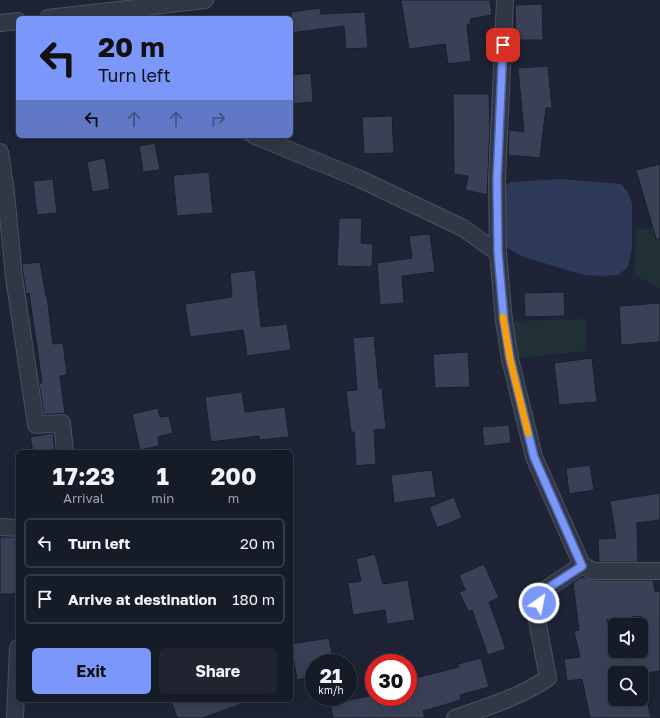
<!DOCTYPE html>
<html lang="en">
<head>
<meta charset="utf-8">
<style>
  body { margin:0; font-family:"Golos Text",sans-serif; background:#1f2430; color:#f1f3f6; height:100vh; display:flex; flex-direction:column; font-size:15px; white-space:nowrap }
  * { box-sizing:border-box; margin:0 }
  p { font-size:13px; color:#9ea1a8 }
  .icon { flex:none; width:22px; height:22px; fill:none; stroke:currentColor; stroke-width:2; stroke-linecap:round; stroke-linejoin:round }
  .map { position:relative; flex:1; overflow:hidden }
  .sheet { position:absolute; left:16px; top:450px; width:277px; height:252px; display:flex; flex-direction:column; background:#161b28; border-radius:6px; box-shadow:0 4px 16px #0002,0 0 0 1px #353945 }
  .sheet>* { flex:none }
  .top-card { position:absolute; left:16px; top:16px; width:277px; height:122px; border-radius:6px; box-shadow:0 4px 16px #0002,0 0 0 1px #353945; background:#7a97f9; color:#111; overflow:hidden }
  .buttons { position:absolute; left:608px; top:618px; display:grid; gap:8px }
  .buttons a { display:grid; place-items:center; width:40px; height:40px; border-radius:6px; background:#161b28; box-shadow:0 4px 16px #0002,0 0 0 1px #353945; font-size:20px }
  .speed { position:absolute; left:305px; top:654px; display:flex; gap:8px; font-size:20px; font-weight:700; text-align:center }
  .speed>* { display:grid; place-content:center; width:52px; height:52px; border-radius:50%; background:#161b28; box-shadow:0 4px 16px #0002,0 0 0 1px #353945; line-height:1 }
  .speed small { font-size:10px; font-weight:400 }
  .speed .limit { border:6px solid #d22; background:#fff; color:#111 }
  .pin { position:absolute; display:grid; place-items:center; width:34px; height:34px; color:#fff; margin:-17px; border-radius:8px; box-shadow:0 2px 6px #0006 }
  .me { position:absolute; width:44px; margin:-22px; rotate:33deg; stroke-linejoin:round; filter:drop-shadow(0 0 3px #0008) }
  .turn { display:flex; align-items:center; gap:14px; height:84px; padding:0 16px; font-size:18px }
  .turn .icon { width:52px; height:52px; stroke-width:2.5 }
  .turn b { display:block; font-size:28px; line-height:34px }
  .lanes { display:flex; align-items:center; height:38px; padding:0 16px; background:#0003; justify-content:center; gap:20px; direction:ltr }
  .lanes .off { opacity:.35 }
  .eta { display:flex; justify-content:space-evenly; align-items:center; height:68px; text-align:center }
  .eta b { font-size:24px; font-weight:700; line-height:28px }
  .cta { display:flex; gap:8px; margin-top:auto; padding:8px 16px }
  .cta a { flex:1; height:46px; border-radius:6px; background:#7a97f9; color:#111; font-size:16px; font-weight:700; line-height:46px; text-align:center }
  .cta a+a { background:#1f2430; color:#f1f3f6 }
  ul { padding:0; list-style:none }
  li { display:flex; align-items:center; gap:12px; height:50px; margin:0 8px 6px; padding:0 8px; border:2px solid #353945; border-radius:6px }
  li div { flex:1 }
  li b { display:block; font-size:15px }
  li em { font-style:normal }
  .map>svg:first-child { display:block }
</style>
</head>
<body>
<div class="map">
<svg width="660" height="718" viewBox="0 0 660 718">
  <rect width="100%" height="100%" fill="#1e2435"/>
  <path fill="#203036" d="M660,228V288L634,275L636,229Z
    M586,319V351L510,359L504,321Z"/>
  <path fill="#2f3a5b" d="M560,179L621,184L628,192L632,203V247L628,267L618,275L600,276L584,275L524,257L507,248L502,239L504,186L511,182Z"/>
  <g fill="none" stroke-linecap="round" stroke-linejoin="round">
    <path stroke="#2f3a5b" stroke-width="6" d="M242,136L254,142"/>
  </g>
  <path fill="#3a4156" stroke="#191e2c" fill-rule="evenodd" d="M401,0H490L492,15L470,19L471,24L467,25L471,61L448,64L445,44L409,49Z
    M542,4L543,40H516L515,5Z
    M320,8L321,14L365,12L368,48L346,49L344,26L291,33V12Z
    M548,66L552,108H546L540,158L508,155L509,130L524,132L518,68Z
    M311,73L313,102L291,104V75Z
    M453,94H489L490,128L487,195L465,190L468,176L454,174Z
    M392,116L394,153L364,154L362,117Z
    M155,143L160,170L143,172L139,146Z
    M105,158L110,189L92,192L87,162Z
    M660,164V239H656L636,170Z
    M209,172L213,213L177,216L173,175Z
    M53,179L57,213L37,215L33,181Z
    M339,218H362L361,243L373,244L372,267L337,266Z
    M430,234L435,272L402,276L404,303L380,305L377,263L412,258L409,236Z
    M40,262L46,296H47L53,344L63,343L67,375L60,376L65,413L44,415L39,383H42L37,347L29,293L26,294L22,264Z
    M255,270L261,327L287,324L291,350L247,356L243,330L190,337L185,304L232,297L230,273Z
    M564,292L565,316L525,317L524,293Z
    M660,303V342L621,345L619,306Z
    M374,336L379,388H382L386,429L374,430L376,464L356,466L354,432H351L346,391L357,390L353,338Z
    M468,352L470,387L435,388L433,354Z
    M592,358L597,402L559,405L554,363Z
    M242,392L245,412L285,407L289,437L259,440V436L211,442L205,397Z
    M158,408L160,417L169,416L173,433L158,437L159,446L140,450L132,414Z
    M509,425L511,443L484,446L482,427Z
    M53,433L55,452H33L30,437Z
    M590,465L594,490L569,494L566,468Z
    M432,470L436,497L394,503L391,475Z
    M660,493V520L637,523L638,562H599L598,539L616,538L610,501Z
    M454,497L462,518L437,528L429,507Z
    M0,537H18V594H0Z
    M375,554L383,584L408,580L415,620L387,624L385,610L353,615L348,583L361,581L356,559Z
    M484,564L499,598L489,602L506,649L488,655L472,610L468,611L459,592L465,590L459,575Z
    M585,577L593,580H653L655,592L660,591V671L641,674L651,718H590L582,679L567,681L564,659L580,657L574,631L579,630L573,583L580,578ZM641,616V651H614L607,620ZM615,673H641V699H615Z
    M329,638L334,663H314V676L297,680L291,644Z
    M481,658L489,687L460,695L461,700L423,711L425,718H333L330,704L374,695V697H408V680L459,667L458,664Z
    M171,700H246L247,702L202,718H177Z"/>
  <g fill="none" stroke-linecap="round" stroke-linejoin="round">
    <defs>
      <path id="minor" d="M505,0L497,180L498,253L504,321L510,359L534,457L582,565L593,571H660
        M48,18L205,0
        M0,23L18,21
        M255,136L360,179L463,228L498,253
        M0,152L6,193L14,277L36,425L62,423L65,452
        M0,527L18,528
        M15,718L18,648
        M455,718C487,707 520,697 548,678L536,614L542,592L582,565"/>
    </defs>
    <use href="#minor" stroke="#4c5161" stroke-width="18"/>
    <use href="#minor" stroke="#323746" stroke-width="16"/>
  </g>
  <g fill="none" stroke-linecap="round" stroke-linejoin="round">
    <defs>
      <path id="route" d="M503,45L497,180L498,253L504,321L510,359L534,457L582,566L542,592L539,603"/>
    </defs>
    <use href="#route" stroke="#4f62a2" stroke-width="10"/>
    <use href="#route" stroke="#7a97f9" stroke-width="7"/>
    <path stroke="#f59e0b" stroke-width="7" d="M503,317L510,359L528,433"/>
  </g>
</svg>
<div class="buttons">
<a><svg class="icon" aria-label="sound" viewBox="0 0 24 24"><path d="M4 9h4l5-4v14l-5-4H4zM17 9q2 3 0 6"/></svg></a>
<a><svg class="icon" aria-label="search" viewBox="0 0 24 24"><circle cx="10" cy="10" r="6"/><path d="M15 15l6 6"/></svg></a>
</div>
<div class="speed"><div>21<small>km/h</small></div><div class="limit">30</div></div>
<div class="pin" style="left:503px;top:45px;background:#d93025"><svg class="icon" aria-label="arrive" viewBox="0 0 24 24"><path d="M6 21V4h12l-3 4 3 4H6"/></svg></div>
<svg class="me" style="left:539px;top:603px" viewBox="-20 -20 40 40"><circle r="17" fill="#7a97f9" stroke="#fff" stroke-width="3"/><path d="M0-11L8 9 0 5-8 9z" fill="#fff"/></svg>
<div class="top-card">
<div class="turn"><svg class="icon" aria-label="left" viewBox="0 0 24 24"><path d="M17 20v-9H6M10 6l-5 5 5 5"/></svg><div><b>20 m</b>Turn left</div></div>
<div class="lanes"><svg class="icon" aria-label="left" viewBox="0 0 24 24"><path d="M17 20v-9H6M10 6l-5 5 5 5"/></svg><svg class="icon off" aria-label="ahead" viewBox="0 0 24 24"><path d="M12 20V5M6 11l6-6 6 6"/></svg><svg class="icon off" aria-label="ahead" viewBox="0 0 24 24"><path d="M12 20V5M6 11l6-6 6 6"/></svg><svg class="icon off" aria-label="right" viewBox="0 0 24 24"><path d="M7 20v-9h11M14 6l5 5-5 5"/></svg></div>
</div>
<section class="sheet">
<div class="eta">
<div><b>17:23</b><p>Arrival</p></div>
<div><b>1</b><p>min</p></div>
<div><b>200</b><p>m</p></div>
</div>
<ul>
<li><svg class="icon" aria-label="left" viewBox="0 0 24 24"><path d="M17 20v-9H6M10 6l-5 5 5 5"/></svg><div><b>Turn left</b></div><em>20 m</em></li>
<li><svg class="icon" aria-label="arrive" viewBox="0 0 24 24"><path d="M6 21V4h12l-3 4 3 4H6"/></svg><div><b>Arrive at destination</b></div><em>180 m</em></li>
</ul>
<div class="cta"><a>Exit</a><a>Share</a></div>
</section>
</div>
</body>
</html>
